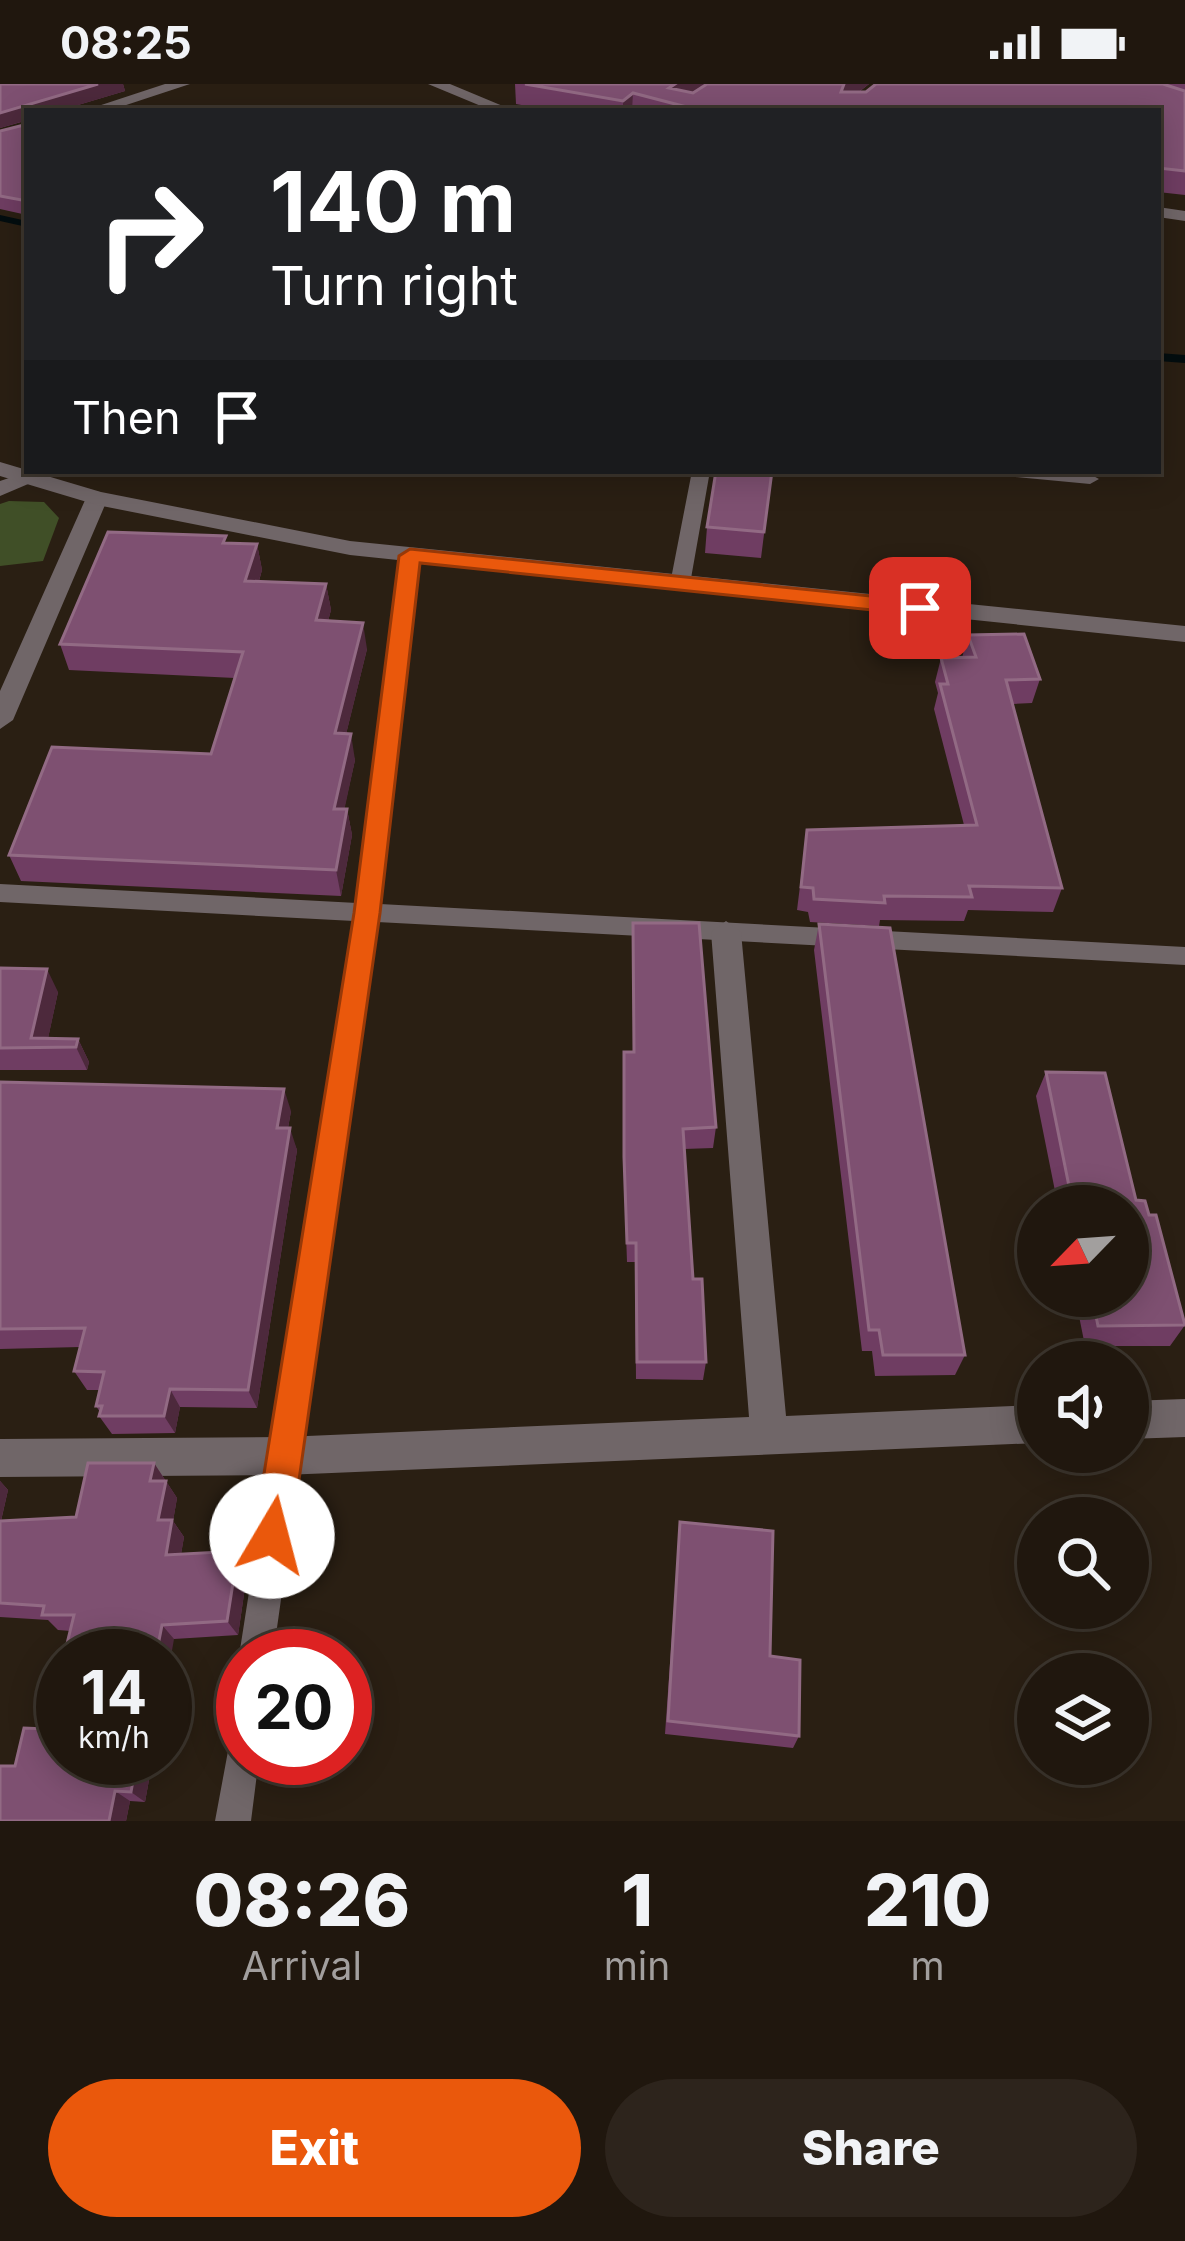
<!DOCTYPE html>
<html lang="en">
<head>
<meta charset="utf-8">
<style>
  body { margin:0; font-family:Inter,sans-serif; background:#2d241c; color:#f1f3f6; height:100vh; display:flex; flex-direction:column; font-size:45px; white-space:nowrap }
  * { box-sizing:border-box; margin:0 }
  p { font-size:39px; color:#a29f9e }
  .icon { flex:none; width:66px; height:66px; fill:none; stroke:currentColor; stroke-width:2; stroke-linecap:round; stroke-linejoin:round }
  .map { position:relative; height:1737px; overflow:hidden }
  .side { display:flex; flex-direction:column; background:#20170e; flex:1 }
  .side>* { flex:none }
  .guide { position:absolute; left:24px; top:24px; width:1137px; height:366px; border-radius:0px; box-shadow:0 6px 30px #0003,0 0 0 3px #3d362e; background:#202124; color:#fff; overflow:hidden }
  .needle { width:78px; rotate:245deg }
  .fabs { position:absolute; left:1017px; top:1101px; display:grid; gap:24px }
  .fabs a { display:grid; place-items:center; width:132px; height:132px; border-radius:50%; background:#20170e; box-shadow:0 6px 30px #0003,0 0 0 3px #3d362e; font-size:60px }
  .speed { position:absolute; left:36px; top:1545px; display:flex; gap:24px; font-size:60px; font-weight:700; text-align:center }
  .speed>* { display:grid; place-content:center; width:156px; height:156px; border-radius:50%; background:#20170e; box-shadow:0 6px 30px #0003,0 0 0 3px #3d362e; line-height:1 }
  .speed small { font-size:30px; font-weight:400 }
  .speed .limit { border:18px solid #d22; background:#fff; color:#111 }
  .pin { position:absolute; display:grid; place-items:center; width:102px; height:102px; color:#fff; margin:-51px; border-radius:24px; box-shadow:0 6px 18px #0006 }
  .me { position:absolute; width:132px; margin:-66px; rotate:8deg; stroke-linejoin:round; filter:drop-shadow(0 0 9px #0008) }
  .turn { display:flex; align-items:center; gap:42px; height:252px; padding:0 48px; font-size:54px }
  .turn .icon { width:156px; height:156px; stroke-width:2.5 }
  .turn b { display:block; font-size:84px; line-height:102px }
  .then { display:flex; align-items:center; height:114px; padding:0 48px; background:#0003; gap:24px; font-size:45px }
  .eta { display:flex; justify-content:space-evenly; align-items:center; height:204px; text-align:center }
  .eta b { font-size:72px; font-weight:800; line-height:84px }
  .button { display:flex; gap:24px; margin-top:auto; padding:24px 48px }
  .button a { flex:1; height:138px; border-radius:72px; background:#ea580c; color:#fff; font-size:48px; font-weight:800; line-height:138px; text-align:center }
  .button a+a { background:#2d241c; color:#f1f3f6 }
  .status { display:flex; justify-content:space-between; align-items:center; height:84px; padding:0 60px; background:#20170e; direction:ltr }
  .status svg { height:33px; fill:currentColor }
  .map>svg:first-child { display:block }
</style>
</head>
<body>
<div class="status"><b>08:25</b><svg viewBox="0 0 49 12"><path d="M0 12V9h3v3zM5 12V6h3v6zM10 12V3h3v9zM15 12V0h3v12zM26 1h20v11H26zM47 4h2v5h-2z"/></svg></div>
<div class="map">
<svg width="1185" height="1737" viewBox="0 0 1185 1737">
  <rect width="100%" height="100%" fill="#2a1f13"/>
  <path fill="#404f27" d="M9,417L44,418L59,434L43,477L0,482V420Z"/>
  <g fill="none" stroke-linecap="round" stroke-linejoin="round">
    <path fill="#030d0f" fill-rule="evenodd" d="M0,131L27,137V143L0,137Z
      M1158,269L1185,271V279L1158,277Z"/>
    <path fill="#706668" fill-rule="evenodd" d="M692,387H710L690,500L680,506L670,500Z
      M996,387C1026,387 1073,379 1099,395L1090,400L1005,392Z
      M410,466L419,472L380,820L1185,863V881L377,838L273,1572H243V1581L239,1572L354,837L0,818V800L357,819L401,472Z
      M243,1646V1674H259L251,1737H215L231,1651Z"/>
    <path fill="#706668" fill-rule="evenodd" d="M165,0H190L108,27H83Z
      M428,0H450L515,27H493Z
      M30,387L47,392L0,412V397Z
      M97,407L108,414L13,636L0,645V607L86,414Z
      M726,837L741,848L786,1332L1038,1321V1359L284,1391L0,1393V1355L284,1353L749,1333L711,848Z
      M1185,1315V1353L1128,1355V1317Z"/>
    <path fill="#706668" fill-rule="evenodd" d="M1158,123L1185,127V137L1158,133Z
      M0,378L101,408L350,457L1185,542V558L350,471L97,421L0,392Z"/>
  </g>
  <path fill="#6f3d62" d="M0,0H123L125,7L58,27H27V131L0,125V47L24,41L25,37L0,44Z
    M515,0H704L693,9L707,0H869L859,8H866L876,0H1185V111L1158,108V27H554L516,20Z
    M772,387L761,474L705,469L707,443Z
    M227,459L257,460L262,486L259,497L326,500L331,526L328,537L367,565L346,650L355,676L344,725H347L352,751L341,812L21,797L9,771L211,670L235,594L69,586L60,560Z
    M968,551L1040,595L1032,619L1013,620L1062,804L1053,828L968,826L964,837L880,836L879,842L810,838L808,828L797,826L807,746L964,741L934,625L938,609L935,598L941,574H962Z
    M633,839L716,1043L713,1064L684,1065L693,1195L706,1278L703,1296L636,1295L635,1178H627L624,1093L623,989L633,968Z
    M819,840L965,1271L955,1291L875,1292L872,1267H862L814,866Z
    M0,884L58,908L48,954L78,955L89,978L87,986H0Z
    M1046,988L1136,1116L1185,1241L1170,1262H1085L1075,1212H1128V1122H1058L1036,1012Z
    M0,998L291,1027L288,1044L297,1066L257,1324L180,1323L175,1349L112,1350L99,1332L100,1328L96,1322L100,1306H87L74,1287L80,1263L0,1265Z
    M154,1379L177,1414L173,1437L184,1453L181,1470L238,1467L248,1483L238,1551L174,1555L58,1546L48,1536L0,1533V1397L8,1406L1,1437L76,1433Z
    M680,1438L799,1652L793,1664L665,1650Z
    M47,1645L63,1674H153L145,1718L130,1717L126,1737H0L15,1682Z"/>
  <path fill="#4d293c" d="M98,0H123L125,7L58,27H27V36L0,44V29Z
    M675,0H704L677,20L669,4Z
    M844,0H869L839,23Z
    M633,9L632,27H623V17Z
    M257,460L262,486L251,523L245,497Z
    M326,500L331,526L321,563L316,536Z
    M363,539L367,565L340,675L335,649Z
    M351,650L355,676L339,751L334,725Z
    M347,725L352,751L341,812L336,786Z
    M47,885L58,908L46,964L31,954Z
    M78,955L89,978L87,986L76,963Z
    M284,1005L291,1027L284,1066L277,1044Z
    M290,1044L297,1066L257,1324L248,1306Z
    M170,1305L180,1323L175,1349L164,1332Z
    M154,1379L165,1396L150,1397Z
    M0,1397L8,1406L0,1441Z
    M166,1397L177,1414L173,1437L184,1453L178,1487L166,1471L158,1436Z
    M238,1467L248,1483L238,1551L227,1537Z
    M162,1541L174,1555L165,1607V1572H156Z
    M137,1674H153L145,1718L131,1708Z
    M115,1707L130,1717L126,1737H109Z"/>
  <path fill="#7e5071" stroke="#926a84" stroke-width="3" d="M0,0H98L0,29Z
    M525,0H675L669,4L693,9L707,0H844L841,8H866L876,0H1163L1185,7V87L1158,84V27H702L633,9L623,17Z
    M27,31V117L0,112V47L24,41Z
    M716,387H772L764,448L707,443Z
    M108,448L226,452L223,459L257,460L245,497L326,500L316,536L363,539L335,649L351,650L334,725H347L336,786L9,771L52,663L211,670L243,568L60,560Z
    M1024,550L1040,595L1006,596L1062,804L969,802L972,813L884,812L885,819L814,815L813,804L801,803L807,746L977,741L940,600H948L941,574L976,573L968,551Z
    M633,839H699L716,1043L683,1045L693,1195H702L706,1278H637L636,1159H627L624,1073V968H634Z
    M819,840L890,844L965,1271H883L879,1246H869Z
    M0,884L47,885L31,954L78,955L76,963L0,964Z
    M1046,988L1105,989L1136,1116L1145,1117L1149,1131H1156L1185,1241L1098,1242L1092,1212H1128V1122H1073Z
    M0,998L284,1005L277,1044H290L248,1306L170,1305L164,1332H99L102,1322H96L104,1288L74,1287L85,1244L0,1245Z
    M88,1379H154L150,1397H166L158,1436H172L166,1471L238,1467L227,1537L162,1541L156,1572H64L74,1531H42L44,1522L0,1519V1437L76,1433Z
    M680,1438L773,1447L770,1572L800,1576L799,1652L668,1637Z
    M63,1578V1674H137L131,1708L115,1707L109,1737H0V1682H15L24,1644L47,1645Z"/>
  <path fill="#ea580c" stroke="#983908" stroke-width="3" d="M410,465L920,517L931,524L920,531L420,479L380,829L291,1452L285,1465L272,1470L260,1465L254,1452L354,829L399,472Z"/>
</svg>
<div class="fabs">
<a><svg class="needle" viewBox="-14 -14 28 28"><path d="M0-13l5 13h-10z" fill="#e53935"/><path d="M0 13l5-13h-10z" fill="#a29f9e"/></svg></a>
<a><svg class="icon" aria-label="sound" viewBox="0 0 24 24"><path d="M4 9h4l5-4v14l-5-4H4zM17 9q2 3 0 6"/></svg></a>
<a><svg class="icon" aria-label="search" viewBox="0 0 24 24"><circle cx="10" cy="10" r="6"/><path d="M15 15l6 6"/></svg></a>
<a><svg class="icon" aria-label="layers" viewBox="0 0 24 24"><path d="M12 4l9 5-9 5-9-5zM3 14l9 5 9-5"/></svg></a>
</div>
<div class="speed"><div>14<small>km/h</small></div><div class="limit">20</div></div>
<div class="pin" style="left:920px;top:524px;background:#d93025"><svg class="icon" aria-label="arrive" viewBox="0 0 24 24"><path d="M6 21V4h12l-3 4 3 4H6"/></svg></div>
<svg class="me" style="left:272px;top:1452px" viewBox="-20 -20 40 40"><circle r="19" fill="#fff"/><path d="M0-13L10 11 0 6-10 11z" fill="#ea580c"/></svg>
<div class="guide">
<div class="turn"><svg class="icon" aria-label="right" viewBox="0 0 24 24"><path d="M7 20v-9h11M14 6l5 5-5 5"/></svg><div><b>140 m</b>Turn right</div></div>
<div class="then">Then<svg class="icon" aria-label="arrive" viewBox="0 0 24 24"><path d="M6 21V4h12l-3 4 3 4H6"/></svg></div>
</div>
</div>
<section class="side">
<div class="eta">
<div><b>08:26</b><p>Arrival</p></div>
<div><b>1</b><p>min</p></div>
<div><b>210</b><p>m</p></div>
</div>
<div class="button"><a>Exit</a><a>Share</a></div>
</section>
</body>
</html>
